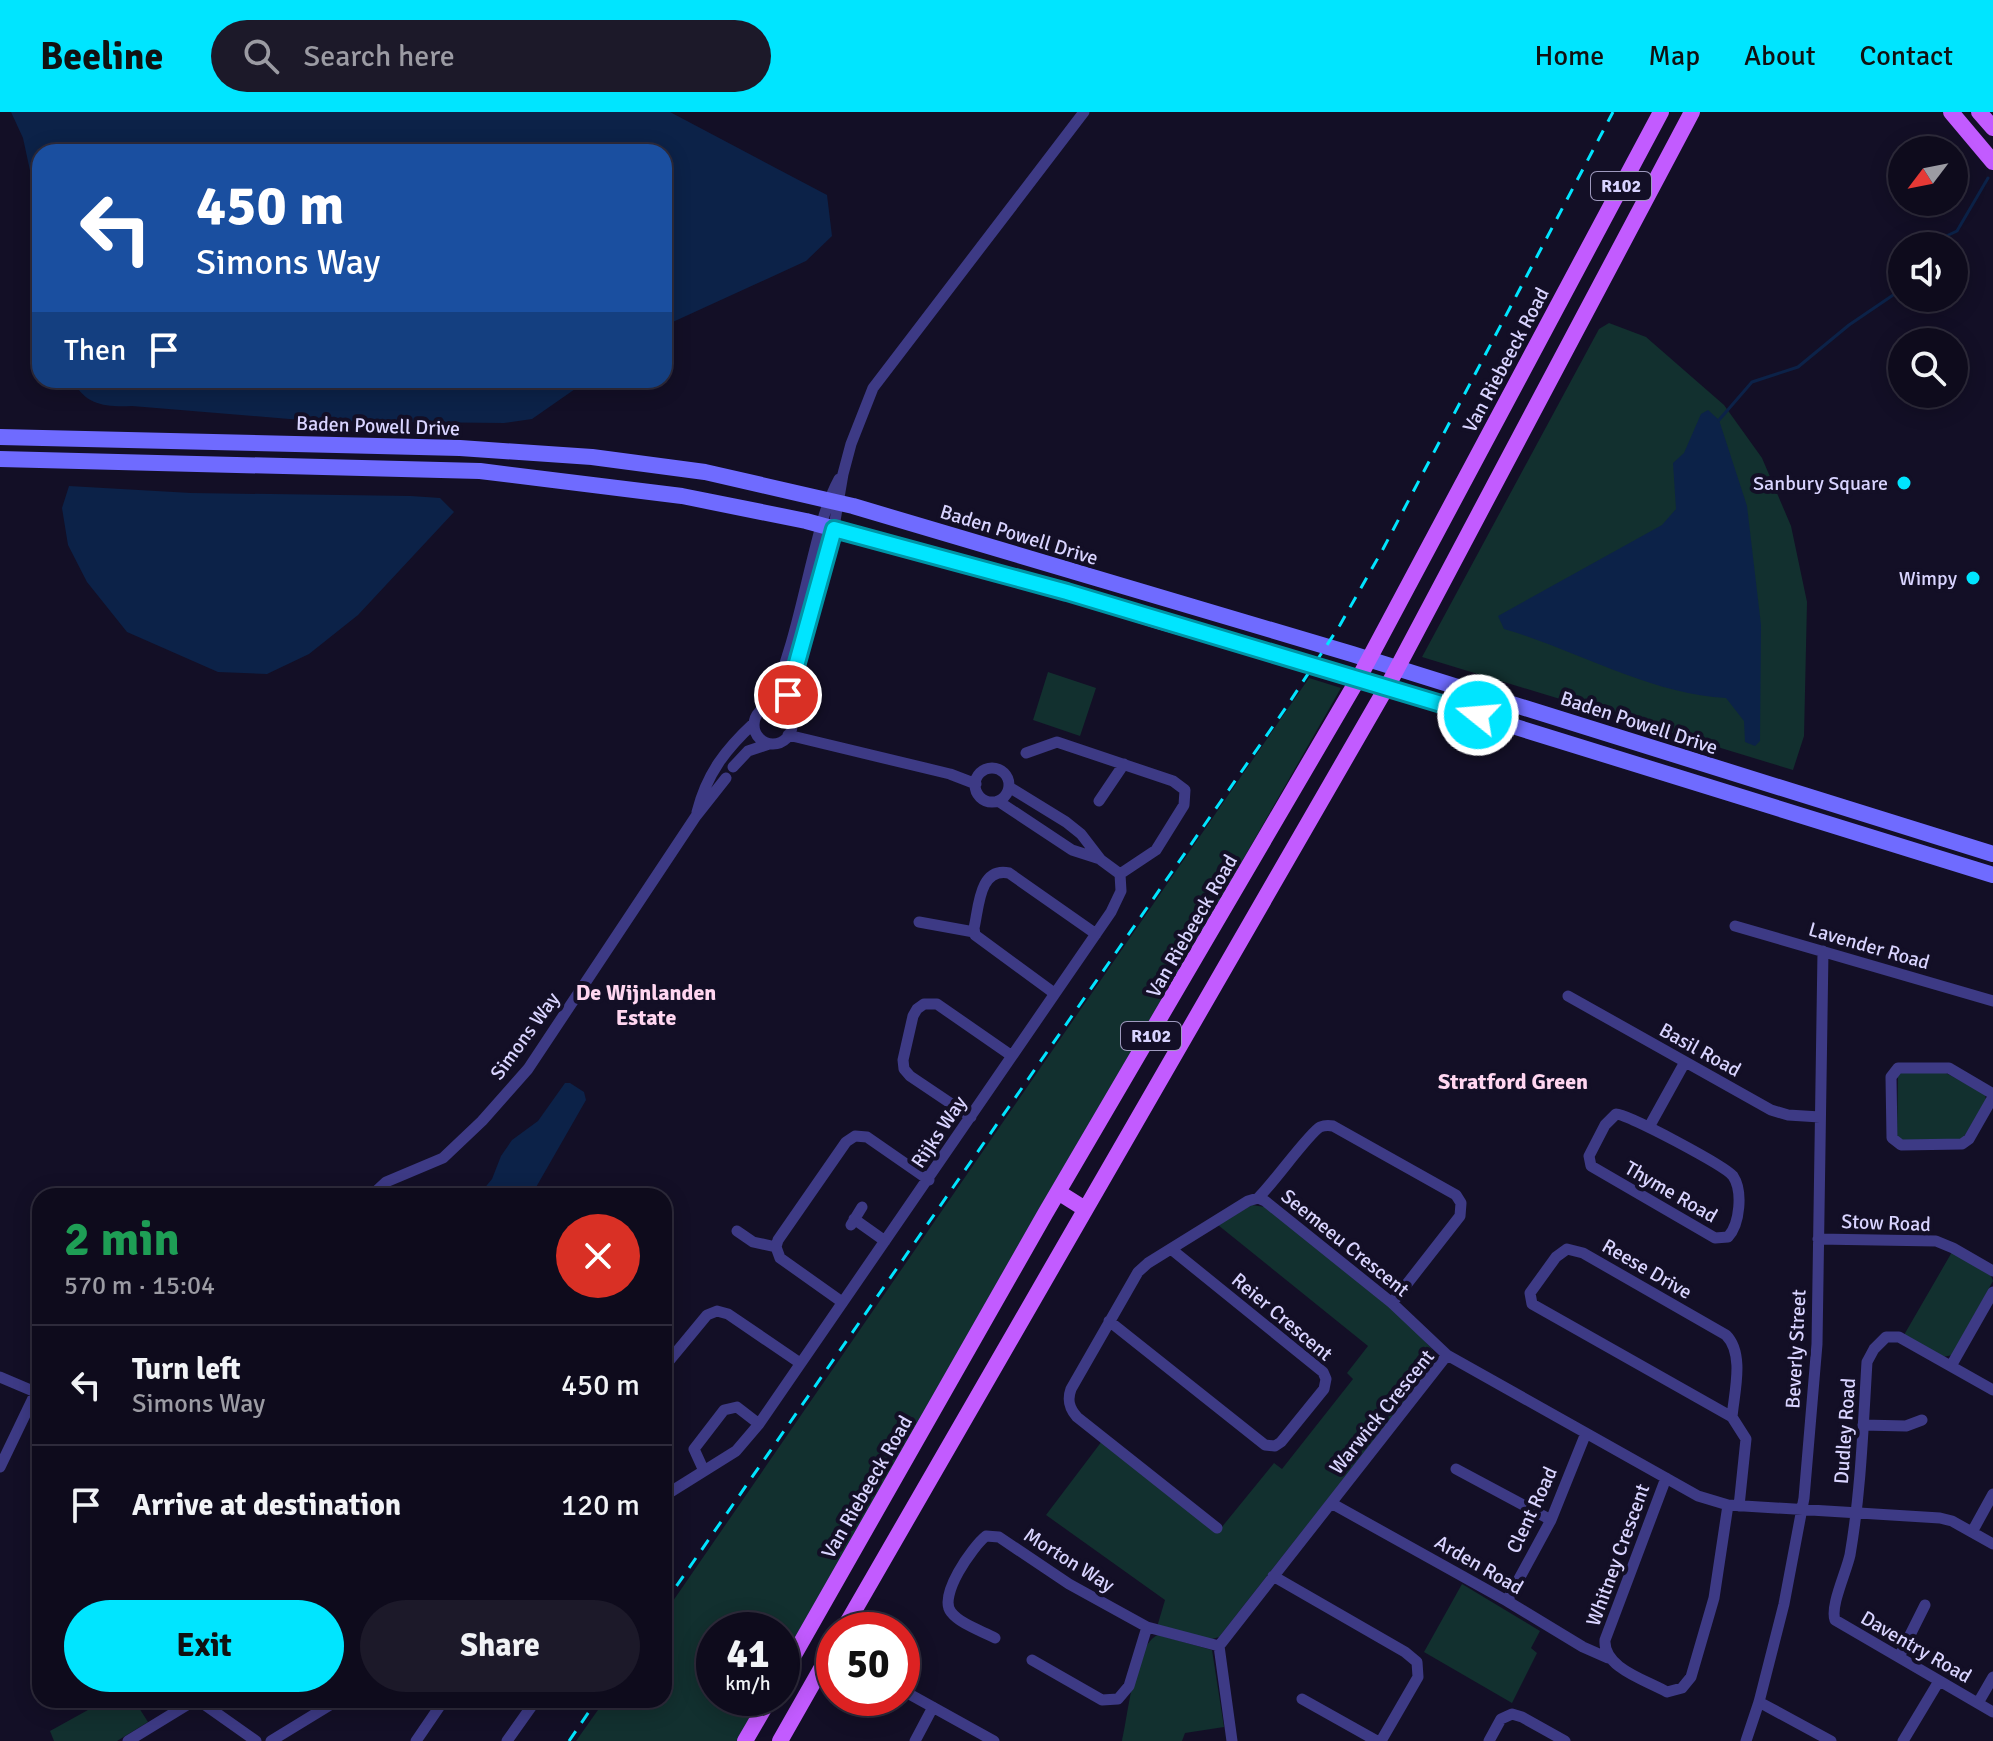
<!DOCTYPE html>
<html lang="en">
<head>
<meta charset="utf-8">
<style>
  body { margin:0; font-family:Signika,sans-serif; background:#1c1929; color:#f1f3f6; height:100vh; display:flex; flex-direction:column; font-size:30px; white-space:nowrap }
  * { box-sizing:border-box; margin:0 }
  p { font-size:26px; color:#9b9ba3 }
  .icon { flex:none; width:44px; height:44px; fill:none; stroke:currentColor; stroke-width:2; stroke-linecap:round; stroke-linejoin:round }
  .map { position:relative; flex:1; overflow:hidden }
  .details { position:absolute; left:32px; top:1076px; width:640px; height:520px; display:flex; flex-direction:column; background:#0e0b1c; border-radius:24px; box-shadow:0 4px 20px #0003,0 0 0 2px #2e2b3b }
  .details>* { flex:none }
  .top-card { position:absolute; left:32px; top:32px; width:640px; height:244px; border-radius:24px; box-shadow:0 4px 20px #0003,0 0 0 2px #2e2b3b; background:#1a4fa0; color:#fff; overflow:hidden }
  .needle { width:52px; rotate:238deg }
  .buttons { position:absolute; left:1888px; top:24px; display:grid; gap:16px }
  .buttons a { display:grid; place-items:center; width:80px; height:80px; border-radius:50%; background:#0e0b1c; box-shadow:0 4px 20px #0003,0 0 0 2px #2e2b3b; font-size:40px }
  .speed { position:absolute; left:696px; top:1500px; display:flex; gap:16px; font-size:40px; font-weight:700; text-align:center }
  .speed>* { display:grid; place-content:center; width:104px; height:104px; border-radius:50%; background:#0e0b1c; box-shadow:0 4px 20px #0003,0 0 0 2px #2e2b3b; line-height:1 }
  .speed small { font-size:20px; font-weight:400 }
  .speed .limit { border:12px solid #d22; background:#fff; color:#111 }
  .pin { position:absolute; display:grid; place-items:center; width:68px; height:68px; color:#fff; margin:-34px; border:4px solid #fff; border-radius:50%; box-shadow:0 2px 8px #0007 }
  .me { position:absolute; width:88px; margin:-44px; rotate:287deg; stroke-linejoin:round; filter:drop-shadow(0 0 6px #0008) }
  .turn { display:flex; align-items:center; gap:28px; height:168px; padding:0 32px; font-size:36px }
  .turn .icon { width:104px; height:104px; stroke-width:2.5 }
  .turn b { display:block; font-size:56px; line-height:68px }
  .then { display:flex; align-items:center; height:76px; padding:0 32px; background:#0003; gap:16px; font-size:30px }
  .round { display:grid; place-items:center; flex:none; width:84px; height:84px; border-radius:42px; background:#1c1929 }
  .summary { display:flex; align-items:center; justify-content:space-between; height:136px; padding:0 32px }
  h1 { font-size:48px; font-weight:700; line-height:60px; color:#1e9e55 }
  .cta { display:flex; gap:16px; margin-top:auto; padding:16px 32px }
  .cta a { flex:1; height:92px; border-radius:48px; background:#00e5ff; color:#111; font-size:32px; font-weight:700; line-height:92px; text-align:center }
  .cta a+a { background:#1c1929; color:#f1f3f6 }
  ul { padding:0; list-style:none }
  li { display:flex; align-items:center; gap:24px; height:120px; padding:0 32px; border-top:2px solid #2e2b3b }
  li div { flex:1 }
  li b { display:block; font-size:30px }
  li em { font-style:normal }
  header { display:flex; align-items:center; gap:48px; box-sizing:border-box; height:112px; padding:0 40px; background:#00e5ff; color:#111 }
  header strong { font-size:38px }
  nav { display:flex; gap:44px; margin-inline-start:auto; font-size:28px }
  .search { width:560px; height:72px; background:#1c1929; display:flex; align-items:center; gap:20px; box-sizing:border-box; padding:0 28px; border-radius:44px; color:#9b9ba3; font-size:30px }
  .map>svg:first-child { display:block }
</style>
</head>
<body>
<header>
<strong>Beeline</strong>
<div class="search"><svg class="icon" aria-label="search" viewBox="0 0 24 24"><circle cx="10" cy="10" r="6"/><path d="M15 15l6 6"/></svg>Search here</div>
<nav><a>Home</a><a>Map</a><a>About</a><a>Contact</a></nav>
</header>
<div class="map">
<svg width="1993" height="1629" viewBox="0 0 1993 1629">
  <rect width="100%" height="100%" fill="#130f26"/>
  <path fill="#12302f" d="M1609,211L1646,225L1724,293L1762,346L1791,414L1807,490L1804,624L1793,658L1422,545L1599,217Z
    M1048,560L1096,576L1080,624L1033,608Z
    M1309,566L1341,576L782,1555V1518H714V1586H765L740,1629H576L605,1588H664V1502Z
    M1898,961H1946L1985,982L1986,988L1962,1028L1902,1029L1897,1026Z
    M1252,1093L1265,1095L1404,1207L1432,1237L1434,1248L1432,1254L1219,1525L1209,1528L1157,1515L1165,1488L1046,1403L1102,1329L1217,1421L1274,1351L1282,1357L1353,1267L1347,1261L1368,1234L1218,1113Z
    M1952,1140L1991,1164L1993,1169L1952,1243L1943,1245L1904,1223Z
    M1462,1472L1540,1519L1531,1536L1537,1541L1512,1591L1424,1540Z
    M1158,1523L1212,1538L1224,1615L1185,1621L1182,1629H1122C1128,1605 1134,1533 1158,1523Z
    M106,1588H134L148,1610L117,1629H54L50,1619Z"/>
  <path fill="#0c2248" d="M11,0H670L827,83L832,124L806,149L664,214V40H40V105L23,26Z
    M73,268H588L532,307L504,311L313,309L132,294C107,295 85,294 73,268Z
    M1708,298L1719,308L1747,394L1761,513L1760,629L1755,634L1745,630L1744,609L1726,586C1652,583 1576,538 1504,517L1498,504L1662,413L1676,397L1673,351L1684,341L1701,302Z
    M69,374L191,381L411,384L440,386L454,400L358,503L309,542L267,562L218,560L127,520L87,470L68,433L62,396Z
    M565,971H570L584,980L586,988L531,1084H478L492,1067L501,1044L512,1028L538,1009Z"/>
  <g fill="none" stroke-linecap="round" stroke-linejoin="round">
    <path stroke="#0c2248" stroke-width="3" d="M1925,134L1957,119L1988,66
      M1719,308L1752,270L1798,255L1849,213L1902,177"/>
    <path stroke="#3d3a85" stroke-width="11" d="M754 613a19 19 0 1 1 38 0a19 19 0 1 1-38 0Z
      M768,595C788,552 799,503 810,457C818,426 824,395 839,367
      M784,599L831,432L843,362L851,332L873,276L1084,0
      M788,623L950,662L976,672
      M1026,641L1057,630L1173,669L1185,678L1184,693L1156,738L1120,762
      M733,655L748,639L769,632
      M975 673a17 17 0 1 1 34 0a17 17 0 1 1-34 0Z
      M1009,675L1066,710L1081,722L1101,748L1120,762
      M998,689L1072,738L1100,747
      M1099,689L1124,652
      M697,700C707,661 726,637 754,611
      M919,810L974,820
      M1735,814L1993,889
      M1054,881L975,823L974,816C979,795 979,755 1009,761L1096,822
      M1568,884L1771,998L1788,1003L1820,1005
      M1993,982L1949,956H1898L1891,965L1892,1026L1901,1033L1962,1032L1969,1027L1993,985
      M1616,1002C1628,1002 1725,1054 1733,1064C1743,1079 1740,1112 1728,1125L1715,1126L1591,1054L1589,1044L1605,1013Z
      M971,1005L910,964L904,957L903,948L913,904L917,897L924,892H937L1012,944
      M1649,1015L1685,950
      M371,1084L386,1070L443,1046L482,1009L528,957L696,704L726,666
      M1258,1086C1272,1073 1309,1021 1320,1015C1325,1013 1328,1013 1333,1014L1456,1083L1461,1091L1460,1104L1392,1191
      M854,1107L885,1129
      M851,1113L862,1095
      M737,1119L753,1130L776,1135
      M1818,1127L1936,1129L1953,1136L1993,1159
      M842,1190L780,1146L776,1135L778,1128L846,1030L855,1024L867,1025L929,1068
      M1109,1209L1265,1333L1275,1334L1281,1330L1324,1277L1326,1267L1323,1260L1171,1137
      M1951,1254L1993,1180
      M664,1255L707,1203L717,1199L728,1202L800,1251
      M0,1265L40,1282
      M1993,1278L1899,1225H1886L1874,1237L1867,1250C1863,1315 1861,1379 1850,1443C1846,1461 1830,1494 1835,1508L1993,1600
      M1732,1305C1734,1281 1745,1242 1726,1223L1583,1141L1567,1137L1556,1145L1530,1181L1532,1192L1732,1305L1746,1327L1739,1394
      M1863,1313L1906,1314L1922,1308
      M0,1355L36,1280
      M1456,1357L1551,1408
      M704,1359L694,1337L724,1298L737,1295L759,1312
      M1666,1366L1605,1528C1603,1556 1646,1568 1667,1580L1682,1576L1691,1565L1714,1486L1728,1393
      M664,1384L736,1339L759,1312L1111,800L1121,779L1120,762
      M1331,1391L1507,1489L1583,1535L1608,1546
      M1217,1416L1077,1305C1069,1296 1067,1288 1071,1277L1138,1160L1148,1151L1248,1089L1258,1086L1265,1089L1392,1191L1447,1243L1698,1384L1728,1393L1940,1406L1952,1409L1993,1432
      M1972,1420L1993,1382
      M1273,1464L1405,1540L1417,1550L1418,1565L1381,1629
      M1507,1489L1551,1408L1586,1321
      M995,1526C982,1519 960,1512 951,1500C938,1484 972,1435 986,1424L999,1425L1069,1472L1147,1515L1219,1534
      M1899,1545L1925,1493
      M1032,1548L1102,1588L1118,1587L1129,1574L1147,1515
      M902,1578L994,1629
      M1302,1587L1377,1629
      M198,1588L256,1629
      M1759,1590L1831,1629
      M1978,1591L1993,1565
      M128,1629L195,1588
      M271,1629L338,1588
      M416,1629L444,1588
      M507,1629L536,1588
      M915,1629L933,1595
      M1232,1629L1219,1534L1447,1243
      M1489,1629L1501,1607L1512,1602L1522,1605L1565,1629
      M1746,1629L1759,1590L1784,1492L1804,1386L1817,1232L1823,839
      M1903,1629L1939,1569"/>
    <path stroke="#6f6bff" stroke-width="16" d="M0,325L460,336L592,345L705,360L853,394L1352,542L1993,742
      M0,347L480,359L682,384L806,409L1067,480L1162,510L1345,562L1993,763"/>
    <path stroke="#c25bff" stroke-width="16" d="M1951,0L1993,50
      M1979,0L1993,16
      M1058,1080L1085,1097
      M843,1518L1393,564L1692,0
      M782,1564L1045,1102L1361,562L1661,0
      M745,1629L770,1586
      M780,1629L834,1534"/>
    <path stroke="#00e5ff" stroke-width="3" stroke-dasharray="12 10" stroke-linecap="butt" d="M664,1492L1287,594L1340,513L1383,437L1613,0
      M569,1629L597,1588"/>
  </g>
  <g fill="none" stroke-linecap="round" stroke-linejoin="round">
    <defs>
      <path id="route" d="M788,583L834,417L1067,480L1478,603"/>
    </defs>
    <use href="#route" stroke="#0095a6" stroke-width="20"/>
    <use href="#route" stroke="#00e5ff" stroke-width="14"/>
  </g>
  <g fill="#00e5ff" stroke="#130f26" stroke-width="3">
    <circle cx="1904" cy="371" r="8"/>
    <circle cx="1973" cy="466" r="8"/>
  </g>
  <g text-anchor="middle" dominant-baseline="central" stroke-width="8" stroke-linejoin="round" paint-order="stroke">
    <g fill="#130f26" stroke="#9e99be" stroke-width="2">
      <rect x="1591" y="60" width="60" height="28" rx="6"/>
      <rect x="1121" y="910" width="60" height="28" rx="6"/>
    </g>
    <g font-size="18" font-weight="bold" fill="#d9d4ff">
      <text x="1621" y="74">R102</text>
      <text x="1151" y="924">R102</text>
    </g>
    <g font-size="20" fill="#d9d4ff" stroke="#130f26">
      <text transform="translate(1506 248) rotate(-62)">Van Riebeeck Road</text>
      <text transform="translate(378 314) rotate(2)">Baden Powell Drive</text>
      <text transform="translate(1019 423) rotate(17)">Baden Powell Drive</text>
      <text transform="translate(1639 611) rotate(18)">Baden Powell Drive</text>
      <text transform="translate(1192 814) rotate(-60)">Van Riebeeck Road</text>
      <text transform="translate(1869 834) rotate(16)">Lavender Road</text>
      <text transform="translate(525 924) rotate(-54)">Simons Way</text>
      <text transform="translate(1700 938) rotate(29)">Basil Road</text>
      <text transform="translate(939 1020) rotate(-56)">Rijks Way</text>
      <text transform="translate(1671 1080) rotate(30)">Thyme Road</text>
      <text transform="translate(1886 1111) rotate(2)">Stow Road</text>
      <text transform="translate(1345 1131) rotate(39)">Seemeeu Crescent</text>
      <text transform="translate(1647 1157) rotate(30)">Reese Drive</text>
      <text transform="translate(1282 1205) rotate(40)">Reier Crescent</text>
      <text transform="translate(1796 1237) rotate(-87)">Beverly Street</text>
      <text transform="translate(1382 1300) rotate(-51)">Warwick Crescent</text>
      <text transform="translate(1845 1319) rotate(-86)">Dudley Road</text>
      <text transform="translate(867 1375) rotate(-60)">Van Riebeeck Road</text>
      <text transform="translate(1532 1398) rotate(-65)">Clent Road</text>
      <text transform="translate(1618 1443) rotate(-70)">Whitney Crescent</text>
      <text transform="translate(1069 1448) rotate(32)">Morton Way</text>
      <text transform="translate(1479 1453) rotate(30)">Arden Road</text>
      <text transform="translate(1916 1535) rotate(30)">Daventry Road</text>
    </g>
    <g font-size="20" fill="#d9d4ff" stroke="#130f26" text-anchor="end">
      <text x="1888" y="371">Sanbury Square</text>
      <text x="1957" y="466">Wimpy</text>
    </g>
    <g font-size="22" font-weight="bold" fill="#ffd6f0" stroke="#130f26">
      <text x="646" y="880">De Wijnlanden<tspan x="646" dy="25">Estate</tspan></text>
      <text x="1513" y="969">Stratford Green</text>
    </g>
  </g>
</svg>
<div class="buttons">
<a><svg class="needle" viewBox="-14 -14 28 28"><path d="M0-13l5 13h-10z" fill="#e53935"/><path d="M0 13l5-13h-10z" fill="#9b9ba3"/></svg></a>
<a><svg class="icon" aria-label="sound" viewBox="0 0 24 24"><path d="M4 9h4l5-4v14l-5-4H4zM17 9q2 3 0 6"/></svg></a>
<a><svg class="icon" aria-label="search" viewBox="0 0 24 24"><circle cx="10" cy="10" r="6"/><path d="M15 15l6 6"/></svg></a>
</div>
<div class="speed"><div>41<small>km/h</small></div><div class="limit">50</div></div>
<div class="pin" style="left:788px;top:583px;background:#d93025"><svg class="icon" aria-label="arrive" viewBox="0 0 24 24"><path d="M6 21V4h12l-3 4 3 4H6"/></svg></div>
<svg class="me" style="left:1478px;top:603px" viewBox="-20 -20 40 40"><circle r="17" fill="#00e5ff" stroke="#fff" stroke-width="3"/><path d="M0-11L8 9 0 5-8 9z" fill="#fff"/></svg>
<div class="top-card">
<div class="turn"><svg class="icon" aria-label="left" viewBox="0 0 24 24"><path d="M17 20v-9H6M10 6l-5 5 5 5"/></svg><div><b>450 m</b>Simons Way</div></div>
<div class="then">Then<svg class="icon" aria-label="arrive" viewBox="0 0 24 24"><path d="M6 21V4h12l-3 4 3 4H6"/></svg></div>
</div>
<section class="details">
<div class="summary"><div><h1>2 min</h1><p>570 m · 15:04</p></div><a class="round" style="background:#d93025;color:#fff"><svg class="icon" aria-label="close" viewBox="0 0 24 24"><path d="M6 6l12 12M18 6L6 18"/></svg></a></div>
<ul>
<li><svg class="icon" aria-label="left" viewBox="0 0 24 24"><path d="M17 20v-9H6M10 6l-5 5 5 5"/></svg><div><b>Turn left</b><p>Simons Way</p></div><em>450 m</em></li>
<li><svg class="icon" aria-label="arrive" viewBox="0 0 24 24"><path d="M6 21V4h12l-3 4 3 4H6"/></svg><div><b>Arrive at destination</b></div><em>120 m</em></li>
</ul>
<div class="cta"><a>Exit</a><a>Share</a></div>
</section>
</div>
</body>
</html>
